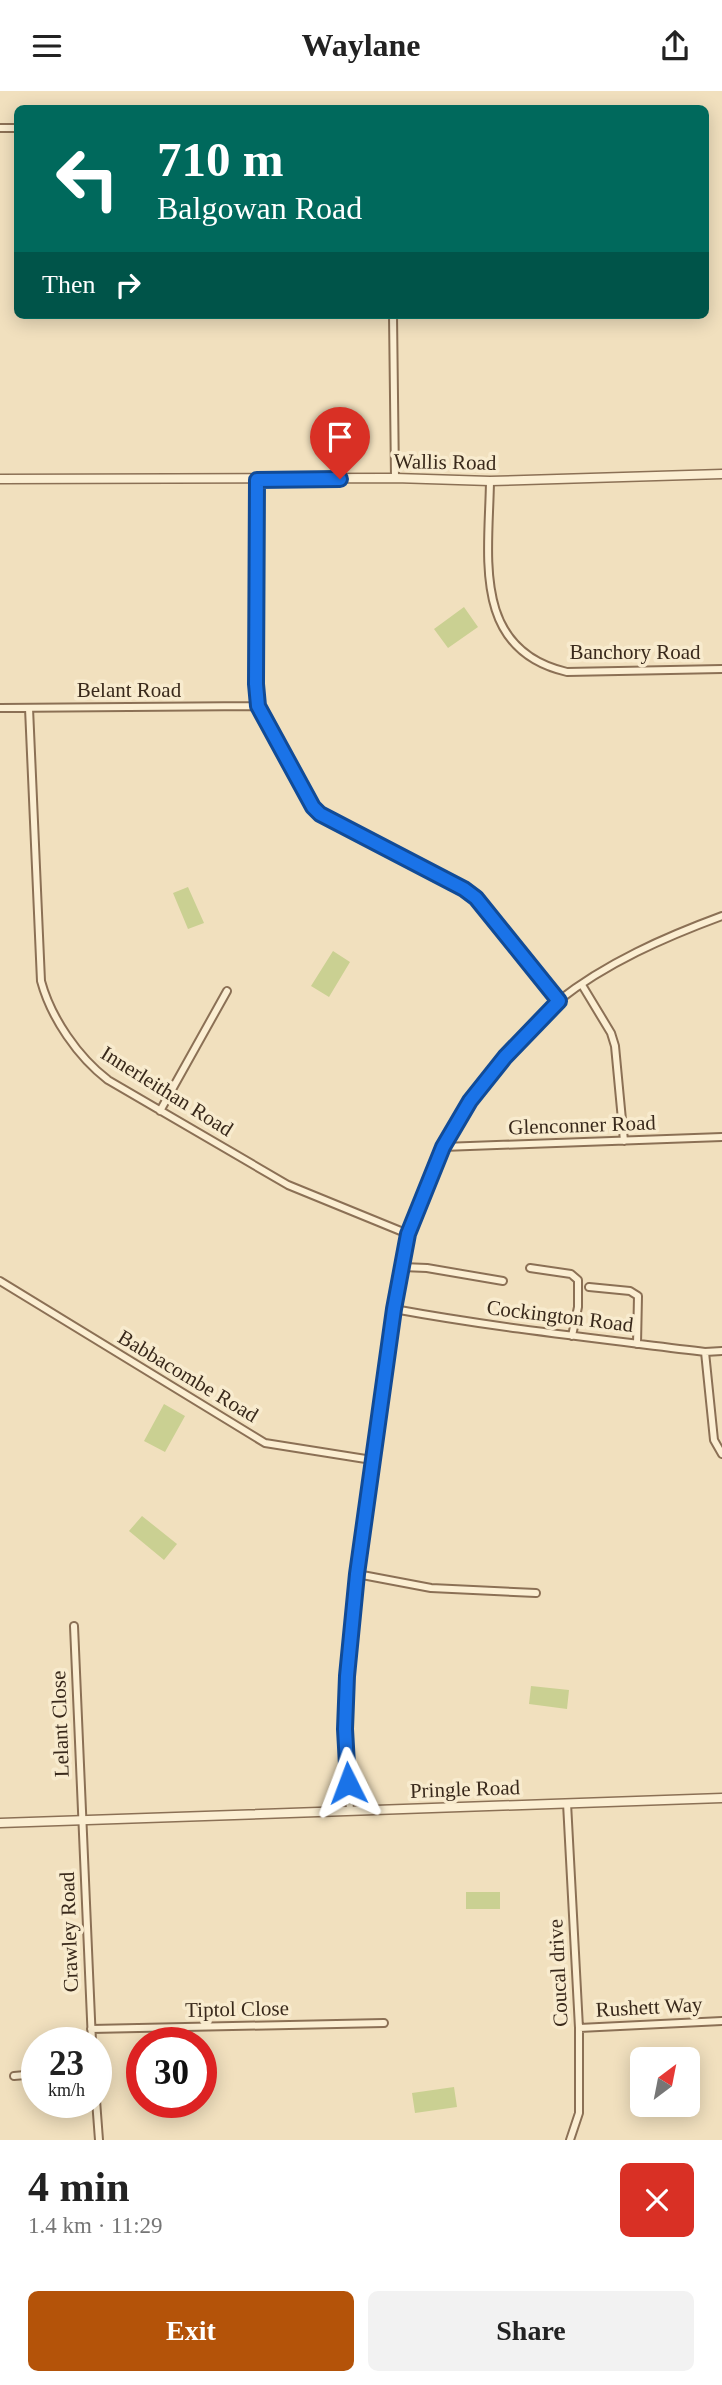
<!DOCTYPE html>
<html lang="en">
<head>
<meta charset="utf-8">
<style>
  body { margin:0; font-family:"Times New Roman",serif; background:#f2f2f2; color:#222; height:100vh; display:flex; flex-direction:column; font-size:26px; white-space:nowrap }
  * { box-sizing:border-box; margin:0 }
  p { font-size:23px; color:#767676 }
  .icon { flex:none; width:38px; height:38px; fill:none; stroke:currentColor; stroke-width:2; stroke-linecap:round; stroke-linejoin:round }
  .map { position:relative; height:2049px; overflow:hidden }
  .drawer { display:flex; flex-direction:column; background:#fff; flex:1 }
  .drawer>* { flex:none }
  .top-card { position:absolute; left:14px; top:14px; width:695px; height:214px; border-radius:10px; box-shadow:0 4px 18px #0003; background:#00695c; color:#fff; overflow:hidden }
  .needle { width:46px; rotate:32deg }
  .tools { position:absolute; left:630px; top:1956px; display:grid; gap:14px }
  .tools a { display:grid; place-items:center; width:70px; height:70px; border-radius:10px; background:#fff; box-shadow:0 4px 18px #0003; font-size:35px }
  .speed { position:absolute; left:21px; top:1936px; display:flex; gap:14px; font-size:35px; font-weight:700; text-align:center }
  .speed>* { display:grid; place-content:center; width:91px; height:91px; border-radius:50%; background:#fff; box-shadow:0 4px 18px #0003; line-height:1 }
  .speed small { font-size:18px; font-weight:400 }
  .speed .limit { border:10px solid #d22; background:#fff; color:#111 }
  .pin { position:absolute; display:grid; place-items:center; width:60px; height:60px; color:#fff; margin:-72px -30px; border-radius:50% 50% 50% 0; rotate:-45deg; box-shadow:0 0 7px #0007 }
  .pin .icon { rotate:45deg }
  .me { position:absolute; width:77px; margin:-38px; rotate:357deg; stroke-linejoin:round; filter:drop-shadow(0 0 5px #0008) }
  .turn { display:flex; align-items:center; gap:24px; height:147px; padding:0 28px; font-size:32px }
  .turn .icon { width:91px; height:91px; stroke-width:2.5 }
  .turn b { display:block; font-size:49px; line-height:60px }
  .then { display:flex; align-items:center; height:66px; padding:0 28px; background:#0003; gap:14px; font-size:26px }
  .round { display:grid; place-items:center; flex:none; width:74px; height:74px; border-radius:10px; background:#f2f2f2 }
  .head { display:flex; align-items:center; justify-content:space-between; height:119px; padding:0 28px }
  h1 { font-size:42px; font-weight:600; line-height:52px }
  .cta { display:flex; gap:14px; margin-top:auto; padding:14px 28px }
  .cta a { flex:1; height:80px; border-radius:10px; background:#b45309; color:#fff; font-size:28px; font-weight:600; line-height:80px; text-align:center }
  .cta a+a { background:#f2f2f2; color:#222 }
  header { display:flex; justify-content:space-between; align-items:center; height:91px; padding:0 28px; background:#fff; font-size:32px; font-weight:600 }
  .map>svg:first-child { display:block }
</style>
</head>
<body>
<header><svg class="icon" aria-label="menu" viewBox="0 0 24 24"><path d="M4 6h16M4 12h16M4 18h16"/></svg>Waylane<svg class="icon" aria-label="share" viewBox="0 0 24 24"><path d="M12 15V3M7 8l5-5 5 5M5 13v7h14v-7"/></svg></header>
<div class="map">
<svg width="722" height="2049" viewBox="0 0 722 2049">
  <rect width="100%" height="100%" fill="#f1e0be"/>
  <path fill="#cad092" d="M464,516L478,536L448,557L434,538Z
    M188,796L204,832L188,838L173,802Z
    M333,860L350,871L329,906L311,895Z
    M164,1313L185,1325L165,1361L144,1350Z
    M142,1425L177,1453L164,1469L129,1440Z
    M531,1595L569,1599L567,1618L529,1613Z
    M466,1801H500V1818H466Z
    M454,1996L457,2016L415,2022L412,2002Z"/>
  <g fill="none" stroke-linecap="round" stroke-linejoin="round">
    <defs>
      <path id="minor" d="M0,37H18
        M393,224L395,387
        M257,389L256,593L258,615L313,716L328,730L464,798L476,807L559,910
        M490,390C489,465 471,559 567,581L722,578
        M0,617L258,615
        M29,617L41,890C51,927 78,966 108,989L288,1094L408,1143
        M582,894L611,942L615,955L624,1050
        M160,1020L227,900
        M443,1056L722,1046
        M402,1176L427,1177L503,1190
        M530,1177L571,1183L578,1189V1216L572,1245
        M0,1190L265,1352L372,1369
        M589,1196L630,1200L638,1205L637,1253
        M394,1218C497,1237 601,1248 705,1261L722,1260
        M513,1223L575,1231
        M705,1261L714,1349L722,1363
        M357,1483L431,1497L536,1502
        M74,1535L92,1951
        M567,1712L579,1937V2022L570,2049
        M350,1719C348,1691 345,1663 345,1635C347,1542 361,1448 374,1356C382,1302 388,1248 399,1194C402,1177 404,1159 408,1143C429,1069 470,1004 521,948C533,935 545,921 558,910C606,872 665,846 722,825
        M579,1937L722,1930
        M91,1938L384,1932
        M14,1985L37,1983
        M96,2009L99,2049"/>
      <path id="tertiary" d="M0,388L395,387L490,390L722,383
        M0,1732L722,1707"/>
    </defs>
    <use href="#minor" stroke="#8b7055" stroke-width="10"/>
    <use href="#tertiary" stroke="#8b7055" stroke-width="11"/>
    <use href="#minor" stroke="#fbeed2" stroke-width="6"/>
    <use href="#tertiary" stroke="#fbeed2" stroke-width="8"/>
  </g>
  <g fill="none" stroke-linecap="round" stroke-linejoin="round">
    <defs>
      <path id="route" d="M340,388L257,389L256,593L258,615L313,716L320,723L464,798L476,807L559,910L505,966L470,1010L443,1056L408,1143L394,1218L357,1483L347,1585L345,1638L348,1692"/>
    </defs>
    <use href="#route" stroke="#114b97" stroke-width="18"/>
    <use href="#route" stroke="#1a73e8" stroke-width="12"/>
  </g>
  <g text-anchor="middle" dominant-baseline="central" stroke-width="7" stroke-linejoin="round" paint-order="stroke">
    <g font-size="21" fill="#39291b" stroke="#f8ebce">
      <text transform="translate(445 371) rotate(1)">Wallis Road</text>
      <text x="635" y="561">Banchory Road</text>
      <text x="129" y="599">Belant Road</text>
      <text transform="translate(167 1000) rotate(32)">Innerleithan Road</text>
      <text transform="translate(582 1034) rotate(-2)">Glenconner Road</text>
      <text transform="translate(560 1225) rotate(7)">Cockington Road</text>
      <text transform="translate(188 1285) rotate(31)">Babbacombe Road</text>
      <text transform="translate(60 1633) rotate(-92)">Lelant Close</text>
      <text transform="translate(465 1698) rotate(-2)">Pringle Road</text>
      <text transform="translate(69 1841) rotate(-92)">Crawley Road</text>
      <text transform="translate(558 1882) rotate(-93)">Coucal drive</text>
      <text transform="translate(649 1916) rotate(-3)">Rushett Way</text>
      <text transform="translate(237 1918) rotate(-1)">Tiptol Close</text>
    </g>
  </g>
</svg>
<div class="tools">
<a><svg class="needle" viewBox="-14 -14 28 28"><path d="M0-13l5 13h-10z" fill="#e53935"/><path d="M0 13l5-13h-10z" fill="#767676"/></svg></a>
</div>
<div class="speed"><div>23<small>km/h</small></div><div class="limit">30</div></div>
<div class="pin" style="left:340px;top:388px;background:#d93025"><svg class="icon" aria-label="arrive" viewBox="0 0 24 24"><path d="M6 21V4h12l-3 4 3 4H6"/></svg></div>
<svg class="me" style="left:348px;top:1692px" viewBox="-20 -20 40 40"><path d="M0-17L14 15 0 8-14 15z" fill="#1a73e8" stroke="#fff" stroke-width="4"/></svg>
<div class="top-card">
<div class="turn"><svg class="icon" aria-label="left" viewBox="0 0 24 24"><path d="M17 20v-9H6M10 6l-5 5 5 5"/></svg><div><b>710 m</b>Balgowan Road</div></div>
<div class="then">Then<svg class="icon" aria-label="right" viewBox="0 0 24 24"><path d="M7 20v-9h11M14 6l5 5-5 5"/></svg></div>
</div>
</div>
<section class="drawer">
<div class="head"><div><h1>4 min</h1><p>1.4 km · 11:29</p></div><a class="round" style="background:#d93025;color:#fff"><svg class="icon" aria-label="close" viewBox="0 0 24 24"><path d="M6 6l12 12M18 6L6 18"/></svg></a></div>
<div class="cta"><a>Exit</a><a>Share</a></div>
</section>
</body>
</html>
